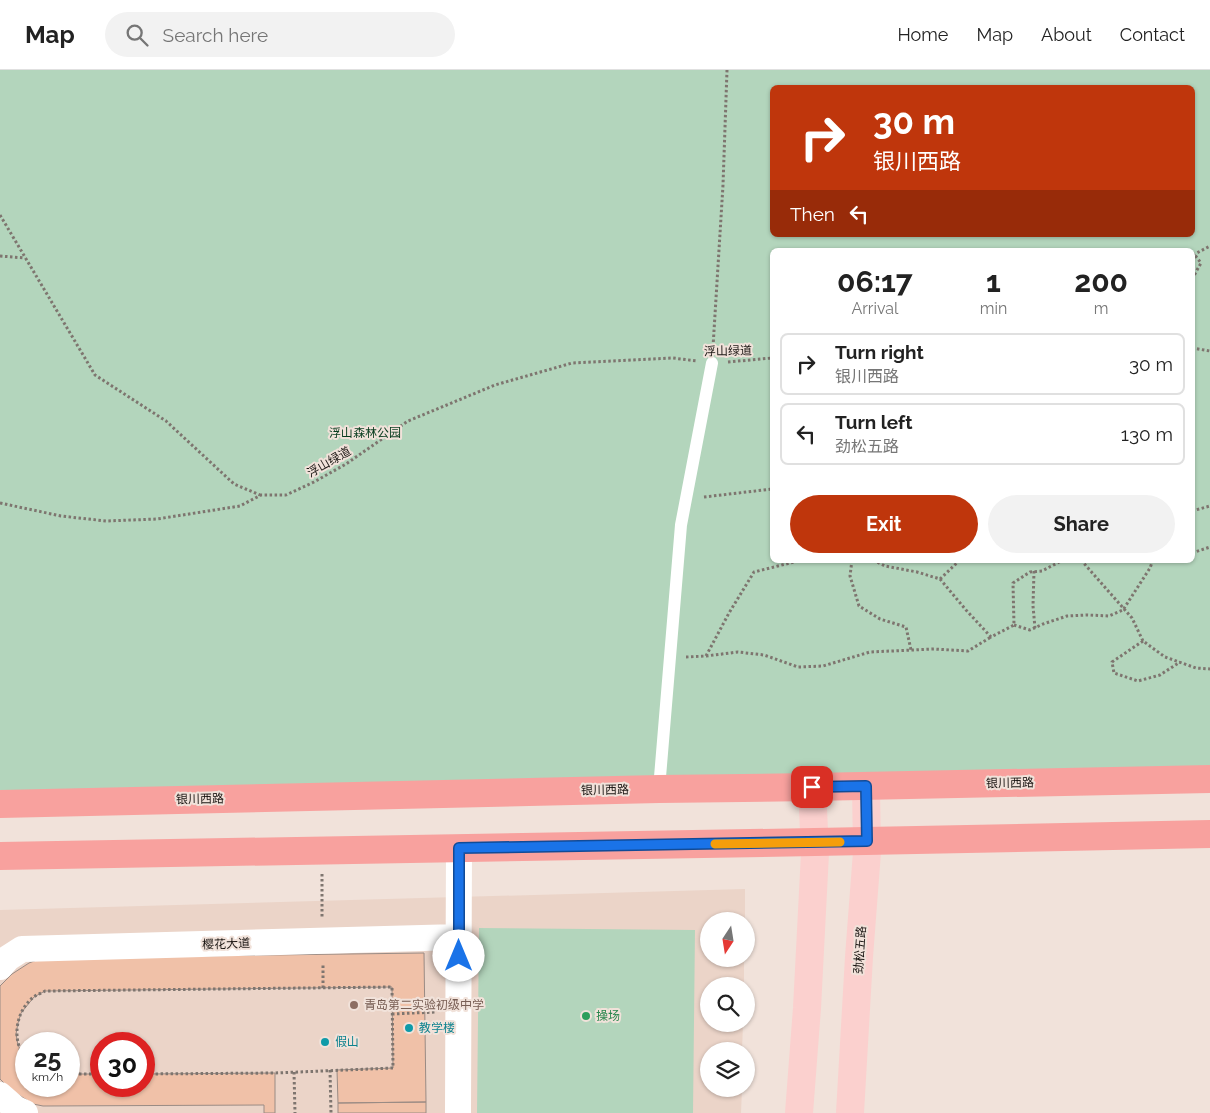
<!DOCTYPE html>
<html lang="en">
<head>
<meta charset="utf-8">
<style>
  body { margin:0; font-family:Raleway,"Noto Sans SC",sans-serif; background:#f2f2f2; color:#222; height:100vh; display:flex; flex-direction:column; font-size:19px; white-space:nowrap }
  * { box-sizing:border-box; margin:0 }
  p { font-size:16px; color:#767676 }
  .icon { flex:none; width:28px; height:28px; fill:none; stroke:currentColor; stroke-width:2; stroke-linecap:round; stroke-linejoin:round }
  .map { position:relative; flex:1; overflow:hidden }
  .side { position:absolute; left:770px; top:178px; width:425px; height:315px; display:flex; flex-direction:column; background:#fff; border-radius:8px; box-shadow:0 1px 4px #0004 }
  .side>* { flex:none }
  .top-card { position:absolute; left:770px; top:15px; width:425px; height:152px; border-radius:8px; box-shadow:0 1px 4px #0004; background:#bf360c; color:#fff; overflow:hidden }
  .needle { width:32px; rotate:192deg }
  .tools { position:absolute; left:700px; top:842px; display:grid; gap:10px }
  .tools a { display:grid; place-items:center; width:55px; height:55px; border-radius:50%; background:#fff; box-shadow:0 1px 4px #0004; font-size:25px }
  .speed { position:absolute; left:15px; top:962px; display:flex; gap:10px; font-size:25px; font-weight:700; text-align:center }
  .speed>* { display:grid; place-content:center; width:65px; height:65px; border-radius:50%; background:#fff; box-shadow:0 1px 4px #0004; line-height:1 }
  .speed small { font-size:12px; font-weight:400 }
  .speed .limit { border:8px solid #d22; background:#fff; color:#111 }
  .pin { position:absolute; display:grid; place-items:center; width:42px; height:42px; color:#fff; margin:-21px; border-radius:10px; box-shadow:0 2px 8px #0006 }
  .me { position:absolute; width:55px; margin:-28px; rotate:0deg; stroke-linejoin:round; filter:drop-shadow(0 0 4px #0008) }
  .turn { display:flex; align-items:center; gap:18px; height:105px; padding:0 20px; font-size:22px }
  .turn .icon { width:65px; height:65px; stroke-width:2.5 }
  .turn b { display:block; font-size:35px; line-height:42px }
  .then { display:flex; align-items:center; height:48px; padding:0 20px; background:#0003; gap:10px; font-size:19px }
  .eta { display:flex; justify-content:space-evenly; align-items:center; height:85px; text-align:center }
  .eta b { font-size:30px; font-weight:700; line-height:35px }
  .action { display:flex; gap:10px; margin-top:auto; padding:10px 20px }
  .action a { flex:1; height:58px; border-radius:30px; background:#bf360c; color:#fff; font-size:20px; font-weight:700; line-height:58px; text-align:center }
  .action a+a { background:#f2f2f2; color:#222 }
  ul { padding:0; list-style:none }
  li { display:flex; align-items:center; gap:15px; height:62px; margin:0 10px 8px; padding:0 10px; border:2px solid #e0e0e0; border-radius:8px }
  li div { flex:1 }
  li b { display:block; font-size:19px }
  li em { font-style:normal }
  header { display:flex; align-items:center; gap:30px; box-sizing:border-box; height:70px; padding:0 25px; background:#fff; border-bottom:1px solid #e0e0e0 }
  header strong { font-size:24px }
  nav { display:flex; gap:28px; margin-inline-start:auto; font-size:18px }
  .search { width:350px; height:45px; background:#f2f2f2; display:flex; align-items:center; gap:12px; box-sizing:border-box; padding:0 18px; border-radius:28px; color:#767676; font-size:19px }
  .map>svg:first-child { display:block }
</style>
</head>
<body>
<header>
<strong>Map</strong>
<div class="search"><svg class="icon" aria-label="search" viewBox="0 0 24 24"><circle cx="10" cy="10" r="6"/><path d="M15 15l6 6"/></svg>Search here</div>
<nav><a>Home</a><a>Map</a><a>About</a><a>Contact</a></nav>
</header>
<div class="map">
<svg width="1210" height="1043" viewBox="0 0 1210 1043">
  <rect width="100%" height="100%" fill="#f1e2da"/>
  <path fill="#ebd4c8" fill-rule="evenodd" d="M745,819V851H709V889H744V916H709V954H743L742,981H709V1019H742L741,1043H0V840ZM26,974H69V1016H26ZM101,974H144V1016H101Z"/>
  <path fill="#b3d5bc" fill-rule="evenodd" d="M0,0H1210V709L0,734ZM772,18H1192V165H772ZM772,180H1192V490H772Z
    M479,858L695,860L693,1043H477Z"/>
  <path fill="#f0c1a8" stroke="#9a8b84" d="M424,883L426,1032L338,1033L337,1000L393,998L392,917L45,921L34,927L21,943L18,953L16,964L18,975L23,985L26,989V1016H69V1004H101V1016H144V1004L275,1003V1043H264V1035L43,1036L33,1034L11,1020L0,1009V916L12,904L29,893L42,888Z
    M426,1032V1043H338V1033Z"/>
  <g fill="none" stroke-linecap="round" stroke-linejoin="round">
    <path stroke="#7e756f" stroke-width="3" stroke-dasharray="2.5 2.5" stroke-linecap="butt" d="M0,145L95,305L166,351L234,414L260,425
      M1193,185L1210,176
      M0,186L25,188
      M1192,209L1201,193L1194,184
      M713,277L723,115L727,0
      M1192,278L1210,281
      M728,292L772,288
      M704,427L772,419
      M0,433L61,446L106,451L157,449L240,436L261,425H286L314,412L346,394L408,351L495,315L572,293L673,288L697,291
      M1192,441L1210,436
      M1192,483L1210,477
      M852,490L850,506L859,536L880,549L906,557L911,580
      M873,490L885,496L917,502L940,509L966,540L991,567L1014,555L1013,513L1030,502L1042,501L1063,490
      M1081,490L1132,548L1143,571L1165,587L1196,598L1210,599
      M1034,501L1033,536L1035,558
      M940,509L960,490
      M1014,555L1030,560L1043,554L1067,546L1088,545L1109,546L1123,540L1150,498L1153,490
      M1143,571L1112,592L1114,603L1138,611L1160,605L1180,592
      M706,586L738,582L764,585L798,597L823,596L870,582L934,579L968,581L991,567
      M686,587L706,586L729,543L754,502L802,490
      M322,804V847
      M323,918V894
      M392,944L436,942
      M26,989C11,971 15,940 35,926C38,924 42,923 45,921L392,917L393,998L275,1003L144,1004
      M330,1000L331,1043
      M294,1002L295,1043
      M69,1004H101"/>
    <path stroke="#fff" stroke-width="12" d="M659,719L681,455L712,293"/>
    <path stroke="#fff" stroke-width="26" d="M0,897L8,888L22,879L459,867
      M0,1025L16,1039L25,1043
      M458,1043L459,778"/>
    <path stroke="#fbd0ce" stroke-width="28" d="M799,1043L807,938L815,783L812,717
      M850,1043L859,887L867,782L866,716"/>
    <path stroke="#f8a19e" stroke-width="28" d="M0,734L659,719L812,717L1210,709
      M0,786L815,772L1210,764"/>
  </g>
  <g fill="none" stroke-linecap="round" stroke-linejoin="round">
    <defs>
      <path id="route" d="M459,886V778L867,771L866,716L812,717"/>
    </defs>
    <use href="#route" stroke="#114b97" stroke-width="12"/>
    <use href="#route" stroke="#1a73e8" stroke-width="9"/>
    <path stroke="#f59e0b" stroke-width="9" d="M715,774L840,772"/>
  </g>
  <circle fill="#8d6e63" stroke="#f1e2da" stroke-width="2" cx="354" cy="935" r="5"/>
  <circle fill="#2e9e5b" stroke="#f1e2da" stroke-width="2" cx="586" cy="946" r="5"/>
  <g fill="#0f9aa8" stroke="#f1e2da" stroke-width="2">
    <circle cx="409" cy="958" r="5"/>
    <circle cx="325" cy="972" r="5"/>
  </g>
  <g text-anchor="middle" dominant-baseline="central" stroke-width="4" stroke-linejoin="round" paint-order="stroke">
    <g font-size="12" fill="#1b1613" stroke="#f1e2da">
      <text transform="translate(728 281) rotate(-1)">浮山绿道</text>
      <text transform="translate(329 392) rotate(-30)">浮山绿道</text>
      <text transform="translate(1010 713) rotate(-1)">银川西路</text>
      <text transform="translate(605 720) rotate(-1)">银川西路</text>
      <text transform="translate(200 729) rotate(-1)">银川西路</text>
      <text transform="translate(226 874) rotate(-2)">樱花大道</text>
      <text transform="translate(860 880) rotate(-86)">劲松五路</text>
    </g>
    <g font-size="12" fill="#073c1e" stroke="#f1e2da">
      <text x="365" y="363">浮山森林公园</text>
    </g>
    <g font-size="12" fill="#785e54" stroke="#f1e2da" text-anchor="start">
      <text x="364" y="935">青岛第二实验初级中学</text>
    </g>
    <g font-size="12" fill="#27864d" stroke="#f1e2da" text-anchor="start">
      <text x="596" y="946">操场</text>
    </g>
    <g font-size="12" fill="#0d838f" stroke="#f1e2da" text-anchor="start">
      <text x="419" y="958">教学楼</text>
      <text x="335" y="972">假山</text>
    </g>
  </g>
</svg>
<div class="tools">
<a><svg class="needle" viewBox="-14 -14 28 28"><path d="M0-13l5 13h-10z" fill="#e53935"/><path d="M0 13l5-13h-10z" fill="#767676"/></svg></a>
<a><svg class="icon" aria-label="search" viewBox="0 0 24 24"><circle cx="10" cy="10" r="6"/><path d="M15 15l6 6"/></svg></a>
<a><svg class="icon" aria-label="layers" viewBox="0 0 24 24"><path d="M12 4l9 5-9 5-9-5zM3 14l9 5 9-5"/></svg></a>
</div>
<div class="speed"><div>25<small>km/h</small></div><div class="limit">30</div></div>
<div class="pin" style="left:812px;top:717px;background:#d93025"><svg class="icon" aria-label="arrive" viewBox="0 0 24 24"><path d="M6 21V4h12l-3 4 3 4H6"/></svg></div>
<svg class="me" style="left:459px;top:886px" viewBox="-20 -20 40 40"><circle r="19" fill="#fff"/><path d="M0-13L10 11 0 6-10 11z" fill="#1a73e8"/></svg>
<div class="top-card">
<div class="turn"><svg class="icon" aria-label="right" viewBox="0 0 24 24"><path d="M7 20v-9h11M14 6l5 5-5 5"/></svg><div><b>30 m</b>银川西路</div></div>
<div class="then">Then<svg class="icon" aria-label="left" viewBox="0 0 24 24"><path d="M17 20v-9H6M10 6l-5 5 5 5"/></svg></div>
</div>
<section class="side">
<div class="eta">
<div><b>06:17</b><p>Arrival</p></div>
<div><b>1</b><p>min</p></div>
<div><b>200</b><p>m</p></div>
</div>
<ul>
<li><svg class="icon" aria-label="right" viewBox="0 0 24 24"><path d="M7 20v-9h11M14 6l5 5-5 5"/></svg><div><b>Turn right</b><p>银川西路</p></div><em>30 m</em></li>
<li><svg class="icon" aria-label="left" viewBox="0 0 24 24"><path d="M17 20v-9H6M10 6l-5 5 5 5"/></svg><div><b>Turn left</b><p>劲松五路</p></div><em>130 m</em></li>
</ul>
<div class="action"><a>Exit</a><a>Share</a></div>
</section>
</div>
</body>
</html>
